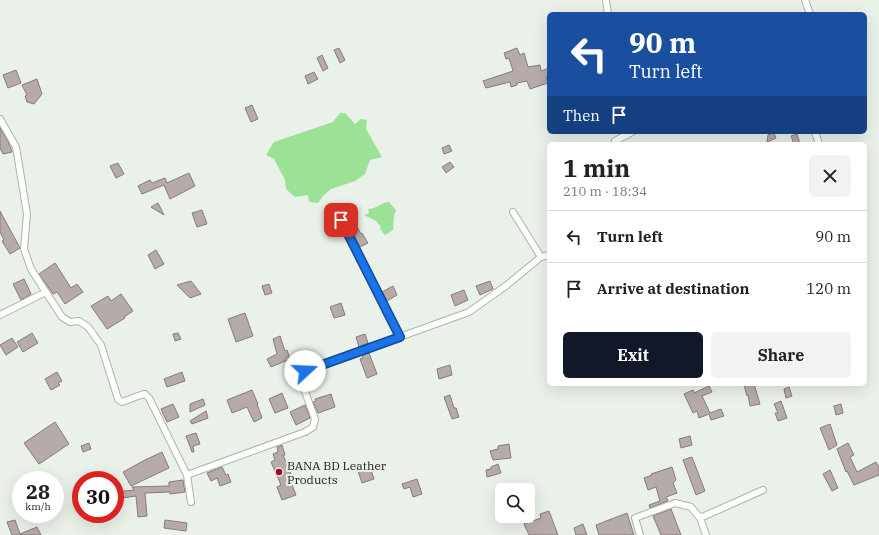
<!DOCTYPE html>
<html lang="en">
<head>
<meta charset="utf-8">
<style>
  body { margin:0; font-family:"IBM Plex Serif",serif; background:#f2f2f2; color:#222; height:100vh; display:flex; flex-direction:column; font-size:15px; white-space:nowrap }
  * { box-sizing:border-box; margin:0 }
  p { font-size:13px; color:#767676 }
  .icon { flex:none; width:22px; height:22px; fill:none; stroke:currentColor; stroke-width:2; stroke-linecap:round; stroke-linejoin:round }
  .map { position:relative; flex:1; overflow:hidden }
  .side { position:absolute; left:547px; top:142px; width:320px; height:244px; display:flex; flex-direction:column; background:#fff; border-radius:6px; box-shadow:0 4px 16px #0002 }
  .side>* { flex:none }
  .banner { position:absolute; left:547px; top:12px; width:320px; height:122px; border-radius:6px; box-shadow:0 4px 16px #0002; background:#1a4fa0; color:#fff; overflow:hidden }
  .buttons { position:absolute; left:495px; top:483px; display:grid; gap:8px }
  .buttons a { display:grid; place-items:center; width:40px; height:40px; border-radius:6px; background:#fff; box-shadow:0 4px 16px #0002; font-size:20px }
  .speed { position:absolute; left:12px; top:471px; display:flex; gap:8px; font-size:20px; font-weight:700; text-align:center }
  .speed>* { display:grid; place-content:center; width:52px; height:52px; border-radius:50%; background:#fff; box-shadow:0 4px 16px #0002; line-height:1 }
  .speed small { font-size:10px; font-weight:400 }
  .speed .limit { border:6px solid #d22; background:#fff; color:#111 }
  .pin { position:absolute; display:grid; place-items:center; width:34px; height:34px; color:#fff; margin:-17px; border-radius:8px; box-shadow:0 2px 6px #0006 }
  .me { position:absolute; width:44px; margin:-22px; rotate:70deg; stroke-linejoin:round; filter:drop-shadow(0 0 3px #0008) }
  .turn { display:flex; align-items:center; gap:14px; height:84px; padding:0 16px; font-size:18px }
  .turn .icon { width:52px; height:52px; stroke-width:2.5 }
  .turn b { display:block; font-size:28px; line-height:34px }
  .then { display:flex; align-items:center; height:38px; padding:0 16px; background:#0003; gap:8px; font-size:15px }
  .round { display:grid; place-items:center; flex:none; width:42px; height:42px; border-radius:6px; background:#f2f2f2 }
  .overview { display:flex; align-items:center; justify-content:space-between; height:68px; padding:0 16px }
  h1 { font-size:24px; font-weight:700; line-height:30px }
  .primary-button { display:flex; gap:8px; margin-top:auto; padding:8px 16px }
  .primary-button a { flex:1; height:46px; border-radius:6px; background:#111827; color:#fff; font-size:16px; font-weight:700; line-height:46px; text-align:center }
  .primary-button a+a { background:#f2f2f2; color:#222 }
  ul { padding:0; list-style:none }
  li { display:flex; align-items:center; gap:12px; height:52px; padding:0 16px; border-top:1px solid #e0e0e0 }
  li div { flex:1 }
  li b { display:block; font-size:15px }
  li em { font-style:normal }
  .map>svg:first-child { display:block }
</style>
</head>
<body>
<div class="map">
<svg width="879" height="535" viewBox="0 0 879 535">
  <rect width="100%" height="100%" fill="#e9f1e8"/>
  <path fill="#9be297" d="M340,113H345L355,124L361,119L367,120L366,129L382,157L370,160L365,174L355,181L331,189L323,196L318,203L309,202L308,195L295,197L286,189L285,180L274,159L266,155L274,142L333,122Z
    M389,202L396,210L394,215L393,230L385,235L380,229L381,227L376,221L364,215L369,213L368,209C379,208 379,203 389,202Z"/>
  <path fill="#b7abaa" stroke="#877b7b" d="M339,48L345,60L340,63L334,50Z
    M517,48L520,55L524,53L528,67L540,65L541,71L549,68V76L546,77L548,83L530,89L527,81L517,83V85L511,87L510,82L486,88L483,81L513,71L509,58L506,59L504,53Z
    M322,55L328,68L323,71L317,58Z
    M16,70L21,83L8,88L3,75Z
    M314,72L318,79L308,84L305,76Z
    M37,79L42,94L34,104L27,102L25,96L27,95L22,85Z
    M252,105L258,119L251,122L245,108Z
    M0,128L8,141L12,152L3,154L0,148Z
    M774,133L776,138L767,142L768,135Z
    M797,134L800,144H794L791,136Z
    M449,145L452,151L444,154L442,148Z
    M450,162L454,167L446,173L442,167Z
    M118,163L124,174L116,178L110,166Z
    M189,173L195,186L170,199L164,185L142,194L138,186L150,180L152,183L165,178L167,183Z
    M158,203L164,215L151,207Z
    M351,209L354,216L352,217L361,234L362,233L368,243L360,247L345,218L341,213Z
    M202,210L207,224L197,227L192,213Z
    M0,211L20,248L10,254L2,241L4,240L0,232Z
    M156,250L164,264L155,269L148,255Z
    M55,263L71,288L77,284L83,292L65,304L57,292L53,294L39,274Z
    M24,279L31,294L21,300L13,284Z
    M191,281L201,294L190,298L177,285Z
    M490,281L493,289L480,295L476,286Z
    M269,284L272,293L265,295L262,286Z
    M393,286L397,295L387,301L382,292Z
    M464,290L468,300L455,306L451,295Z
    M121,294L133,311L124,317L125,318L107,329L91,306L108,296L111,301Z
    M341,303L345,315L334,318L330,307Z
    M245,313L253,336L236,342L228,319Z
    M32,333L38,343L23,352L17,342Z
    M178,333L181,339L175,341L173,334Z
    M365,334L368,343L359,347L356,337Z
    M280,336L285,351L287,350L290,359L271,367L267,359L277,354L273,339Z
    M12,338L18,347L6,355L0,345Z
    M369,353L377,374L367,378L360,359L363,358L362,355Z
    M450,365L452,375L439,379L437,369Z
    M57,372L62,381L58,383L60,385L51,390L45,379Z
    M182,372L185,381L167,387L164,379Z
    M748,384H754L760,404L750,406L748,395L747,396L744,385Z
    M709,386L712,392L702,396L710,413L721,409L724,416L711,420L709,414L699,418L697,411L693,413L684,394L693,390L694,393Z
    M789,387L792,396L786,398L784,389Z
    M252,390L258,404H257L262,418L254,422L247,407L232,413L227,400Z
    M282,393L288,408L275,413L269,399Z
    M331,394L335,407L318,413L313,402L316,401L315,399Z
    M450,395L454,408H456L459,417L452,419L444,397Z
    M203,399L205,405L190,412V404Z
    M781,401L787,418L778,421L775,413H778L774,404Z
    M173,404L179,417L167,422L161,409Z
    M841,404L843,413L836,415L834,406Z
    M305,405L310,418L296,425L290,412Z
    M206,411L208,418L192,424L190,421Z
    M55,422L69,444L39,464L24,443Z
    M830,424L837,445L829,450L820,428Z
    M196,433L200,444L193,446L194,452H192L186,436Z
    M690,436L692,445L681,448L679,439Z
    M89,443L91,449L83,452L81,446Z
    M848,443L854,455L850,457L857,472L876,462L879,467V475L854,485L847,471L846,472L837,449Z
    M509,444L511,458L493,460L490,451L498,449V446Z
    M282,445L285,455H283L291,473L288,475L296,495L282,500L277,487L281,485L271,462L275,460L273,454L278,452L277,447Z
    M162,452L169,468L131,486L123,472L145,460Z
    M692,457L705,491L696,495L683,460Z
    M498,464L501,473L487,477L486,470L491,469V467Z
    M222,467L226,475L228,474L231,482L220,486L217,478L211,481L207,473Z
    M370,467L374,479L362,483L358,471Z
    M672,467L676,480L673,483L677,493L666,497L668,501L650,508L649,505L660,501L656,487L648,490L644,478L652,475L651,474Z
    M830,470L838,488L832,491L823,474Z
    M417,479L422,494L413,497L410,487L404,489L402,484Z
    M183,480L185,492L170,494V492L145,493L147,516L138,517L136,496L115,499V492L134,490L132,487L169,486V482Z
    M671,509L681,535H661L653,516Z
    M549,511L558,535H529L524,524L541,518L540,514Z
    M627,513L634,535H599L596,525Z
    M15,520L20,534L37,527L41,535H12L7,522Z
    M165,520L187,523L186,531L164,528Z
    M583,524L587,535H576L574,528Z"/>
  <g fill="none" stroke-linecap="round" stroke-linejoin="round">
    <defs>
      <path id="minor" d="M606,0L608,14
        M805,0L810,14
        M0,119L16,147L27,214L24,249L31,269L62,317L70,322L79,321L88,327L101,345L118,399L122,402L141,395L145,394L149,398L187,475L191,502
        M815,132L819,144
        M616,144L615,141L632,132
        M513,212L541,257
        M341,220L400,337
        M0,315L46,292
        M187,475L305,432L313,427L315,419L300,378L305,371L469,312L507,285L541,257L549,255
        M640,535L635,518L675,503L691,507L700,518
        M706,535L700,518L763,490"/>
    </defs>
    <use href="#minor" stroke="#acb4ab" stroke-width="8"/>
    <use href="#minor" stroke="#fff" stroke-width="6"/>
  </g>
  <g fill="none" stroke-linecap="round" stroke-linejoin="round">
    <defs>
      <path id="route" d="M305,371L400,337L341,220"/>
    </defs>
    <use href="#route" stroke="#114b97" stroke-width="10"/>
    <use href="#route" stroke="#1a73e8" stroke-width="7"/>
  </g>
  <circle fill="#a30623" stroke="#e9f1e8" stroke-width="1.5" cx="279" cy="472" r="4"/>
  <g text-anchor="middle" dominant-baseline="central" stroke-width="4" stroke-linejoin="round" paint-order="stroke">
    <g font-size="12" fill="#212320" stroke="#e9f1e8" text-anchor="start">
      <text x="287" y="465">BANA BD Leather<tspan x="287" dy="14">Products</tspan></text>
    </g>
  </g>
</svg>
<div class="buttons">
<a><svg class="icon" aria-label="search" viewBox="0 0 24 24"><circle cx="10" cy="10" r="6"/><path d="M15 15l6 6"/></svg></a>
</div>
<div class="speed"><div>28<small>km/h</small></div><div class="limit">30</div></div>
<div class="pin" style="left:341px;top:220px;background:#d93025"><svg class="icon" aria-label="arrive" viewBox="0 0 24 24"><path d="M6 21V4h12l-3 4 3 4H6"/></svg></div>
<svg class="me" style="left:305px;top:371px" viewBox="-20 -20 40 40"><circle r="19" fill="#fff"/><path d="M0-13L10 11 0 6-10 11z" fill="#1a73e8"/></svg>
<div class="banner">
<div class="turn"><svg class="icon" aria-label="left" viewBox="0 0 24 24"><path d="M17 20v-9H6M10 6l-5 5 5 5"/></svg><div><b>90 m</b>Turn left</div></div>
<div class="then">Then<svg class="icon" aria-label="arrive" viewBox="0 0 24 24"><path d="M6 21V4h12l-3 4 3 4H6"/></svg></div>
</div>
<section class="side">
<div class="overview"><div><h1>1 min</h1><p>210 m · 18:34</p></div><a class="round"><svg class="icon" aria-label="close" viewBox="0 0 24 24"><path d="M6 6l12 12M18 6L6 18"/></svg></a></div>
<ul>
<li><svg class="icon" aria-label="left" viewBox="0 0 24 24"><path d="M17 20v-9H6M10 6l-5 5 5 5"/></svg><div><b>Turn left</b></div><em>90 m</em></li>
<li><svg class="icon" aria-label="arrive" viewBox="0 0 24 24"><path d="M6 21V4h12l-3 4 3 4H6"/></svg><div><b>Arrive at destination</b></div><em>120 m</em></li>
</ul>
<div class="primary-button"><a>Exit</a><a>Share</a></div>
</section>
</div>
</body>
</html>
